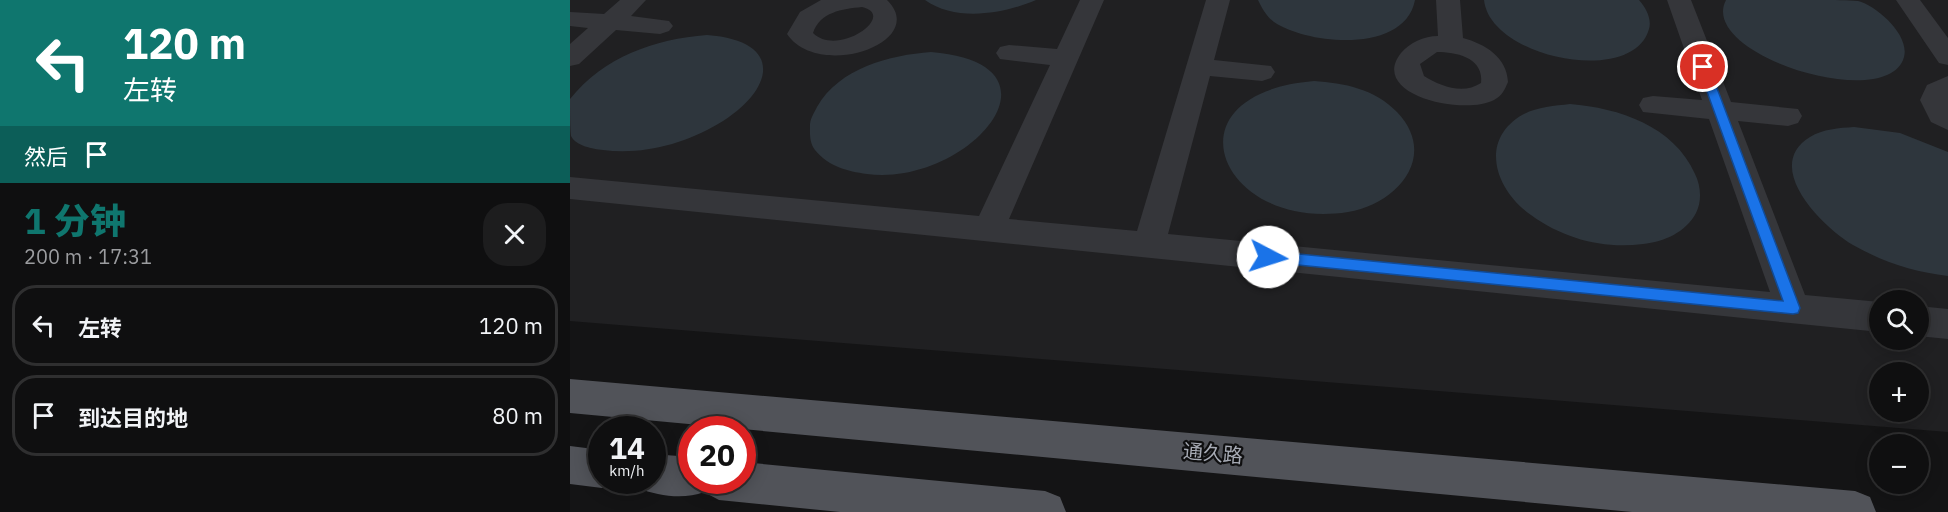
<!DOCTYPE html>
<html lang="zh">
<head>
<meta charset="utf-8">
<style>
  body { margin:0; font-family:"IBM Plex Sans","Noto Sans SC",sans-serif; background:#1d1d1e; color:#f1f3f6; height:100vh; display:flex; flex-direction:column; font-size:22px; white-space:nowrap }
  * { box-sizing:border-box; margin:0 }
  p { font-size:20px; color:#9b9c9f }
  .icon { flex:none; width:33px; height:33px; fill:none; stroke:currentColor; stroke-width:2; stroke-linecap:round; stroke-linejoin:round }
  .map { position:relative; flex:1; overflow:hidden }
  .side { display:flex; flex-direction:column; background:#0f0f10; width:570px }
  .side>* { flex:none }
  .hud { background:#0f766e; color:#fff; overflow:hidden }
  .fabs { position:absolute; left:1299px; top:290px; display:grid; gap:12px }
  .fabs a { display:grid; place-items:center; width:60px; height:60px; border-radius:50%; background:#0f0f10; box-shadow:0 3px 15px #0003,0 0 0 2px #2f2f30; font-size:30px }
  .speed { position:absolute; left:18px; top:416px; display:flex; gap:12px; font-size:30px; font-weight:700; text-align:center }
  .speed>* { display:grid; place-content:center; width:78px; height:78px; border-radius:50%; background:#0f0f10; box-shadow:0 3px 15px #0003,0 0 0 2px #2f2f30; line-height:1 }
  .speed small { font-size:15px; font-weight:400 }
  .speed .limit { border:9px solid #d22; background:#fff; color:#111 }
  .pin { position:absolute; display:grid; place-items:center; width:51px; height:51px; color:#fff; margin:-26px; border:3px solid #fff; border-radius:50%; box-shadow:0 2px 6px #0007 }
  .me { position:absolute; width:66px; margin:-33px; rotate:95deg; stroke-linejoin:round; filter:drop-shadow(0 0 4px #0008) }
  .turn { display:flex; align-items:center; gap:21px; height:126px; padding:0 24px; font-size:27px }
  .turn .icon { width:78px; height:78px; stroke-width:2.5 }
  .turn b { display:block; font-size:42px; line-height:51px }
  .then { display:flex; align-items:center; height:57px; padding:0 24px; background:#0003; gap:12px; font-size:22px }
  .round { display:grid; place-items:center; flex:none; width:63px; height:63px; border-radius:24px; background:#1d1d1e }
  .overview { display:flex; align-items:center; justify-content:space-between; height:102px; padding:0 24px }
  h1 { font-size:36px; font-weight:800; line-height:45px; color:#0f766e }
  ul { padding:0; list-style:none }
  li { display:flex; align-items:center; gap:18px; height:81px; margin:0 12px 9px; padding:0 12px; border:3px solid #2f2f30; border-radius:24px }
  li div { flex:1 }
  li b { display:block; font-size:22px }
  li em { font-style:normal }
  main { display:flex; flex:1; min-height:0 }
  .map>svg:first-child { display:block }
</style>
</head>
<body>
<main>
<section class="side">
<div class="hud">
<div class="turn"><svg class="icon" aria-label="left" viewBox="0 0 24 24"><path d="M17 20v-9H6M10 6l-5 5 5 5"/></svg><div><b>120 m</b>左转</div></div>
<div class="then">然后<svg class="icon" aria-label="arrive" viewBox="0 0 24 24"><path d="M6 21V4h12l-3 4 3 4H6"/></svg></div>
</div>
<div class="overview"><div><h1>1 分钟</h1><p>200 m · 17:31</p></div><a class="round"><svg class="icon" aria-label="close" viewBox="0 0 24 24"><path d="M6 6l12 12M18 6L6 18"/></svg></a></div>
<ul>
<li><svg class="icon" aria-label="left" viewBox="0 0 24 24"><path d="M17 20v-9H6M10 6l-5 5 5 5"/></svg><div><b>左转</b></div><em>120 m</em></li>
<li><svg class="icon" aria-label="arrive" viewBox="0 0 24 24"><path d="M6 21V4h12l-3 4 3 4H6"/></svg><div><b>到达目的地</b></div><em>80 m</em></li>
</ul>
</section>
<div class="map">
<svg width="1378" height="512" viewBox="0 0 1378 512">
  <rect width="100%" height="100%" fill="#141415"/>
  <path fill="#202022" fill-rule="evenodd" d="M0,0H1378V432L0,321ZM1310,300H1348V339H1310ZM1310,372H1348V411H1310Z"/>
  <path fill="#2e363d" d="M355,0H466C433,14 386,22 355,0Z
    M688,0H845C835,54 738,45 704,22C696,16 692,8 688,0Z
    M914,0H1069C1076,8 1082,19 1079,29C1063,87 920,58 914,0Z
    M1156,0C1188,0 1220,0 1252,0C1263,0 1278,0 1288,1C1307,6 1340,35 1334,57C1319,114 1127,55 1156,0Z
    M137,35C216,41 204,91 148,124C114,144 73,155 33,150C23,149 6,146 1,136C0,127 0,109 0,99C34,57 84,39 137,35Z
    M361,52C506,64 397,187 297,174C277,171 259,167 245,150C239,142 240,133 240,124C241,117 244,113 247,107C269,68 320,55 361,52Z
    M744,81C774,83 805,89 827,112C869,156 827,204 778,212C651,232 591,94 744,81Z
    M1000,104C1049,108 1104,126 1125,174C1131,186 1132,201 1126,213C1116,232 1094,242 1073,244C1033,249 994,239 961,215C926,191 908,141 952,115C966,107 984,106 1000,104Z
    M1284,127L1330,133L1378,152V276C1344,272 1313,262 1283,245C1254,228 1191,167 1240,137C1253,129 1269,128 1284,127Z"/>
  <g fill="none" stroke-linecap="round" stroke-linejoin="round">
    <path fill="#35363a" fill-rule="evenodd" d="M50,0H76L61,16L99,21L103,26L99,31L90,34L46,30L9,64L0,66V44L18,28L0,26V12L34,14Z
      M251,0H317C360,42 249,81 217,34L230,12ZM292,7C328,15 268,58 243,33C250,12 272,9 292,7Z
      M510,0H534L439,219L567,231L636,0H660L644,60L701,66L705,72L701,78L692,81L640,76L598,234L1200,292L1139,119L1073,112L1069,105L1073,98L1083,96L1132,100L1097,0H1121L1161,102L1228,109L1232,116L1228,123L1218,126L1168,121L1235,295L1310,302V332L0,199V177L409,216L480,65L430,59L426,53L430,47L439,45L487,49Z
      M866,0H890L893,38C915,44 937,57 938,82C935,89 932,96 924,100C894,116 798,95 831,53C839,43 854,36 868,36ZM867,52C887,52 914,58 911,83C893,95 870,86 854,76L850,64Z
      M1326,0H1350L1378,38V65L1369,63Z
      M1378,76V130L1361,122L1350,100L1357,85Z
      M1348,306L1378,309V339L1348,336Z"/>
    <path fill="#515359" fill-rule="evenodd" d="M0,379L1285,491L1300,497L1306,512H1062L0,413Z
      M0,446L32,450V480H47L46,483L32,488L0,484Z
      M82,454L122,457V480H172V462L475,491L490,497L496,512H270L149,500L134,492C114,500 88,496 68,488L64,480H82Z"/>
  </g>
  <path fill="#1a73e8" stroke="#114b97" stroke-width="1.5" d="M1133,63L1139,67L1230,308L1228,313L1223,314L698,262L691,257L698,251L1213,301L1128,67Z"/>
  <g text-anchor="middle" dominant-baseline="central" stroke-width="4.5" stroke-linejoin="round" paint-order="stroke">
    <g font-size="20" fill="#a7abb5" stroke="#0f0f10">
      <text transform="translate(643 453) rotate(5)">通久路</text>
    </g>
  </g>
</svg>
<div class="fabs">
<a><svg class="icon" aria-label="search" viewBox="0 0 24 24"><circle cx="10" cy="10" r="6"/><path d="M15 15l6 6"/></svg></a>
<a>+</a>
<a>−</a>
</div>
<div class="speed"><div>14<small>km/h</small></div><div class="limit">20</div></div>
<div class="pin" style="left:1133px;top:67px;background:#d93025"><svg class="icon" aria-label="arrive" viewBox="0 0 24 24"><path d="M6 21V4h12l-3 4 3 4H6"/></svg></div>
<svg class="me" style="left:698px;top:257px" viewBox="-20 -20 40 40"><circle r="19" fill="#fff"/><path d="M0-13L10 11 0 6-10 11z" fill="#1a73e8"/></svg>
</div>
</main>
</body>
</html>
